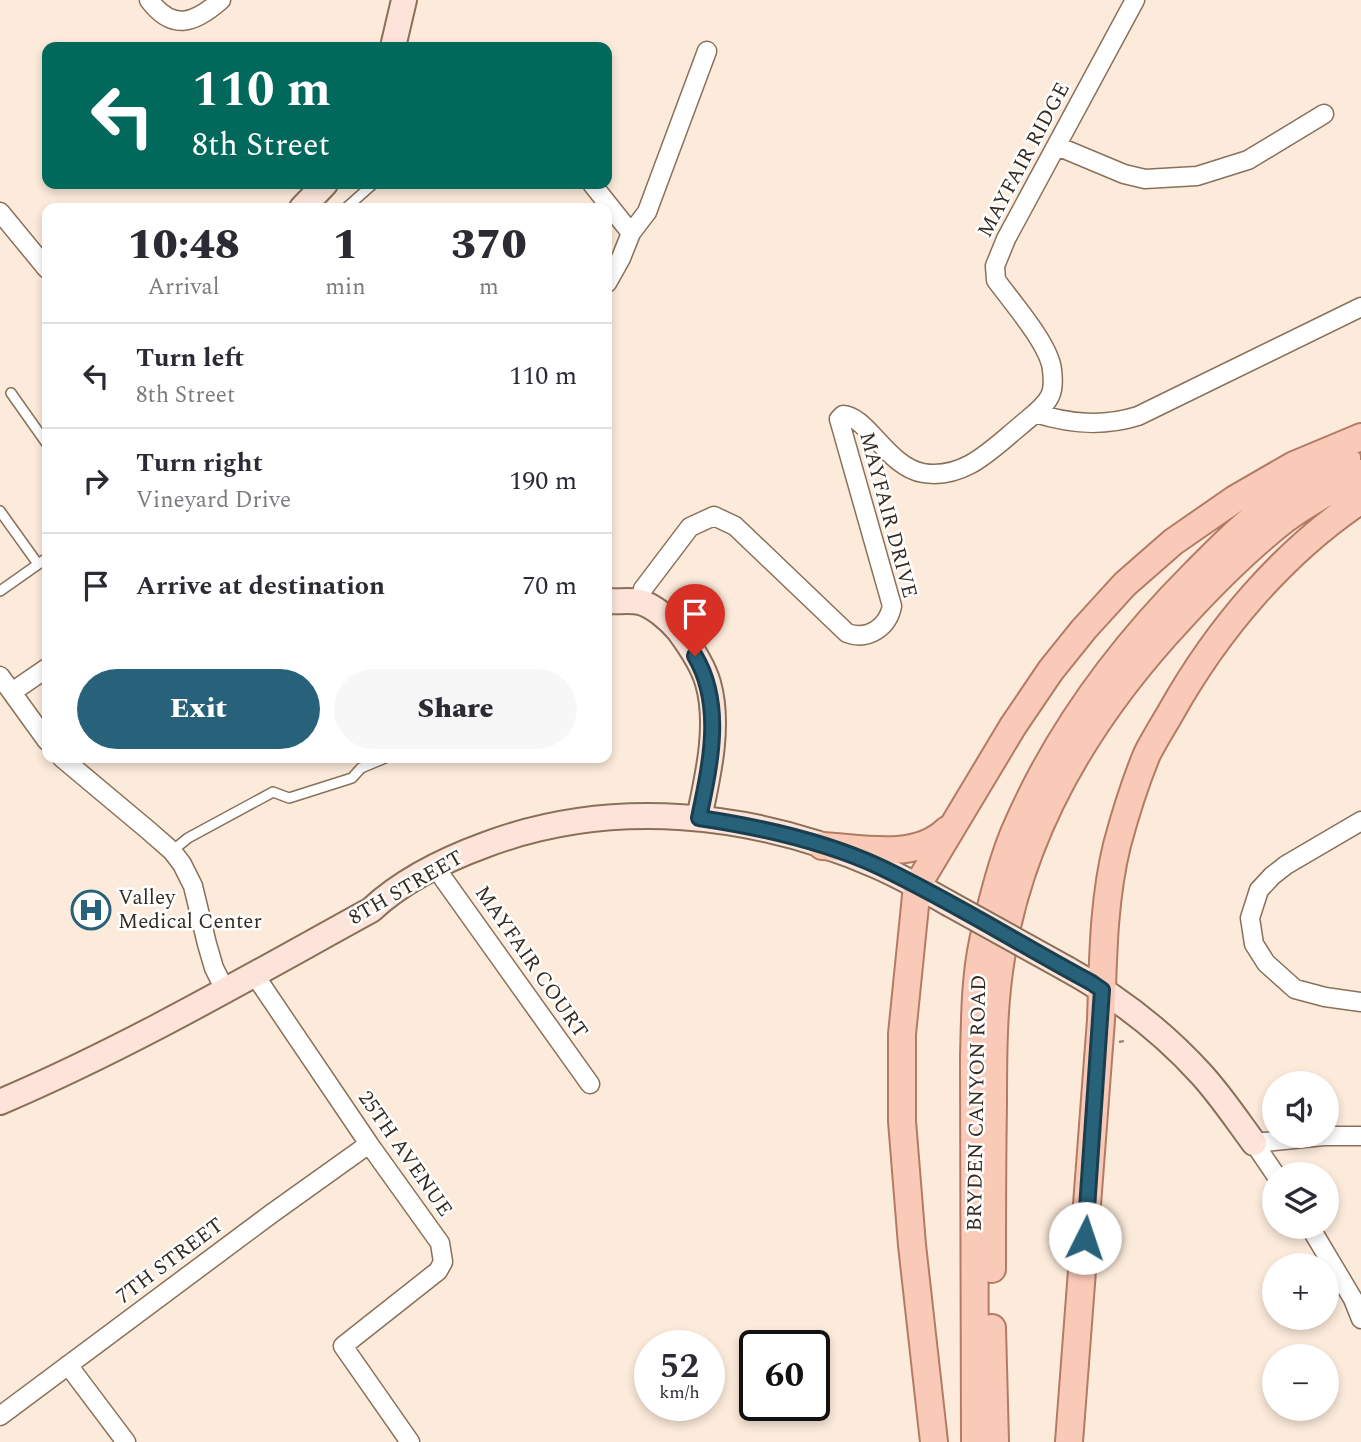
<!DOCTYPE html>
<html lang="en">
<head>
<meta charset="utf-8">
<style>
  body { margin:0; font-family:Spectral,serif; background:#f7f7f7; color:#2b2b33; height:100vh; display:flex; flex-direction:column; font-size:26px; white-space:nowrap }
  * { box-sizing:border-box; margin:0 }
  p { font-size:23px; color:#7c7c81 }
  .icon { flex:none; width:38px; height:38px; fill:none; stroke:currentColor; stroke-width:2; stroke-linecap:round; stroke-linejoin:round }
  .map { position:relative; flex:1; overflow:hidden }
  .details { position:absolute; left:42px; top:203px; width:570px; height:560px; display:flex; flex-direction:column; background:#fff; border-radius:14px; box-shadow:0 4px 10px #0003 }
  .details>* { flex:none }
  .guide { position:absolute; left:42px; top:42px; width:570px; height:147px; border-radius:14px; box-shadow:0 4px 10px #0003; background:#00695c; color:#fff; overflow:hidden }
  .controls { position:absolute; left:1262px; top:1071px; display:grid; gap:14px }
  .controls a { display:grid; place-items:center; width:77px; height:77px; border-radius:50%; background:#fff; box-shadow:0 4px 10px #0003; font-size:35px }
  .speed { position:absolute; left:634px; top:1330px; display:flex; gap:14px; font-size:35px; font-weight:700; text-align:center }
  .speed>* { display:grid; place-content:center; width:91px; height:91px; border-radius:50%; background:#fff; box-shadow:0 4px 10px #0003; line-height:1 }
  .speed small { font-size:18px; font-weight:400 }
  .speed .limit { border:4px solid #111; border-radius:10px; background:#fff; color:#111 }
  .pin { position:absolute; display:grid; place-items:center; width:60px; height:60px; color:#fff; margin:-72px -30px; border-radius:50% 50% 50% 0; rotate:-45deg; box-shadow:0 0 7px #0007 }
  .pin .icon { rotate:45deg }
  .me { position:absolute; width:77px; margin:-38px; rotate:4deg; stroke-linejoin:round; filter:drop-shadow(0 0 5px #0008) }
  .turn { display:flex; align-items:center; gap:24px; height:147px; padding:0 35px; font-size:32px }
  .turn .icon { width:91px; height:91px; stroke-width:2.5 }
  .turn b { display:block; font-size:49px; line-height:60px }
  .eta { display:flex; justify-content:space-evenly; align-items:center; height:119px; text-align:center }
  .eta b { font-size:42px; font-weight:800; line-height:49px }
  .button { display:flex; gap:14px; margin-top:auto; padding:14px 35px }
  .button a { flex:1; height:80px; border-radius:42px; background:#27617a; color:#fff; font-size:28px; font-weight:800; line-height:80px; text-align:center }
  .button a+a { background:#f7f7f7; color:#2b2b33 }
  ul { padding:0; list-style:none }
  li { display:flex; align-items:center; gap:21px; height:105px; padding:0 35px; border-top:2px solid #e1e1e2 }
  li div { flex:1 }
  li b { display:block; font-size:26px }
  li em { font-style:normal }
  .map>svg:first-child { display:block }
</style>
</head>
<body>
<div class="map">
<svg width="1361" height="1442" viewBox="0 0 1361 1442">
  <rect width="100%" height="100%" fill="#fcebdb"/>
  <g fill="none" stroke-linecap="round" stroke-linejoin="round">
    <defs>
      <path id="lane" d="M346,208L373,184
        M11,393L47,444
        M0,511L38,564
        M0,591L47,558
        M172,851L188,838L273,792L289,798L352,778L361,768L385,758"/>
      <path id="street" d="M149,0C173,32 195,23 221,0
        M1057,146L1124,174L1145,179L1197,176L1248,160L1324,114
        M592,184L631,233L621,258L607,283
        M0,212L47,269
        M631,233L647,212L707,51
        M1035,413C1070,424 1103,427 1138,416L1361,307
        M640,602L643,589L690,527L714,516L735,526L847,633C868,641 888,627 892,606L839,419L843,415C867,416 888,467 923,473C964,480 992,449 1020,426C1030,417 1044,408 1050,396C1054,388 1053,378 1052,370C1050,345 1011,301 996,280L995,266L1006,239L1135,0
        M0,676L47,741
        M12,692L47,668
        M62,758L148,830L172,851L182,864L193,886L207,944L214,968L225,990
        M1361,821L1286,865L1272,876L1259,890L1250,918L1254,944L1266,963L1295,989L1325,997L1361,1002
        M435,867L590,1084
        M254,974L369,1144L440,1243L443,1262L438,1271L343,1346L410,1442
        M1326,1136H1361
        M1275,1174L1254,1143L1324,1136
        M1310,1227L1353,1299L1361,1319
        M68,1365L126,1442
        M0,1416L271,1214L369,1144"/>
      <path id="secondary" d="M393,47L404,0
        M302,208L325,184
        M607,601C617,602 630,600 640,602C654,606 670,620 679,631C690,646 703,665 708,683C720,725 708,776 699,818
        M1067,969C1116,996 1164,1033 1202,1075C1221,1096 1237,1120 1254,1143
        M0,1102C129,1047 249,977 371,910C403,880 444,860 485,845C612,797 754,812 877,866C902,877 925,890 948,903"/>
      <path id="primary" d="M822,846C863,848 915,861 947,830
        M992,1269C992,1214 992,1160 993,1105C993,1054 993,1002 1002,952C1024,823 1093,712 1181,618C1213,583 1247,549 1284,520C1308,502 1335,488 1361,473
        M992,1328L995,1442
        M934,1442L912,1245L902,1121V1034L917,886L1013,726L1051,670L1084,629L1125,584L1173,542L1235,499L1294,465L1361,437
        M975,1442L974,1057C975,1019 975,979 983,941C991,905 1000,867 1014,833C1055,736 1120,648 1195,573C1220,548 1245,522 1274,502C1298,486 1322,472 1347,458
        M1069,1442L1101,1020C1103,962 1103,902 1117,845C1125,815 1135,783 1147,754C1154,740 1163,726 1171,712C1217,630 1282,553 1361,500"/>
    </defs>
    <use href="#lane" stroke="#8a7059" stroke-width="12"/>
    <use href="#street" stroke="#8a7059" stroke-width="21"/>
    <use href="#secondary" stroke="#8a7059" stroke-width="28"/>
    <use href="#primary" stroke="#b37b64" stroke-width="30"/>
    <path stroke="#988a7d" stroke-width="2.5" stroke-dasharray="5 5" stroke-linecap="butt" d="M1119,1042L1128,1040"/>
    <use href="#lane" stroke="#fff" stroke-width="9"/>
    <use href="#street" stroke="#fff" stroke-width="18"/>
    <use href="#secondary" stroke="#fde4db" stroke-width="24"/>
    <use href="#primary" stroke="#facab8" stroke-width="26"/>
    <defs>
      <path id="secondary-bridge" d="M948,903L1067,969"/>
    </defs>
    <use href="#secondary-bridge" stroke="#8a7059" stroke-width="28" stroke-linecap="butt"/>
    <use href="#secondary-bridge" stroke="#fde4db" stroke-width="24"/>
  </g>
  <g fill="none" stroke-linecap="round" stroke-linejoin="round">
    <defs>
      <path id="route" d="M695,656C724,705 710,765 699,818C760,827 824,841 880,867C952,901 1021,945 1092,983L1102,990L1085,1238"/>
    </defs>
    <use href="#route" stroke="#193f4f" stroke-width="18"/>
    <use href="#route" stroke="#27617a" stroke-width="12"/>
  </g>
  <defs>
    <symbol id="hospital-ring" viewBox="-11 -11 22 22"><circle r="9.5" fill="#fff" stroke="#27617a" stroke-width="1.5"/><path d="M-5-5h3v3.5h4V-5h3V5h-3V1.5h-4V5h-3Z" fill="#27617a"/></symbol>
  </defs>
  <g fill-rule="evenodd">
    <use href="#hospital-ring" x="69" y="888" width="44" height="44"/>
  </g>
  <g text-anchor="middle" dominant-baseline="central" stroke-width="5" stroke-linejoin="round" paint-order="stroke">
    <g font-size="21" fill="#352b21" stroke="#fff">
      <text transform="translate(1024 160) rotate(-62)">MAYFAIR RIDGE</text>
      <text transform="translate(888 515) rotate(75)">MAYFAIR DRIVE</text>
      <text transform="translate(406 888) rotate(-30)">8TH STREET</text>
      <text transform="translate(531 962) rotate(55)">MAYFAIR COURT</text>
      <text transform="translate(977 1103) rotate(-89)">BRYDEN CANYON ROAD</text>
      <text transform="translate(405 1154) rotate(55)">25TH AVENUE</text>
      <text transform="translate(170 1261) rotate(-37)">7TH STREET</text>
    </g>
    <g font-size="21" fill="#352b21" stroke="#fff" text-anchor="start">
      <text x="118" y="898">Valley<tspan x="118" dy="24">Medical Center</tspan></text>
    </g>
  </g>
</svg>
<div class="controls">
<a><svg class="icon" aria-label="sound" viewBox="0 0 24 24"><path d="M4 9h4l5-4v14l-5-4H4zM17 9q2 3 0 6"/></svg></a>
<a><svg class="icon" aria-label="layers" viewBox="0 0 24 24"><path d="M12 4l9 5-9 5-9-5zM3 14l9 5 9-5"/></svg></a>
<a>+</a>
<a>−</a>
</div>
<div class="speed"><div>52<small>km/h</small></div><div class="limit">60</div></div>
<div class="pin" style="left:695px;top:656px;background:#d93025"><svg class="icon" aria-label="arrive" viewBox="0 0 24 24"><path d="M6 21V4h12l-3 4 3 4H6"/></svg></div>
<svg class="me" style="left:1085px;top:1238px" viewBox="-20 -20 40 40"><circle r="19" fill="#fff"/><path d="M0-13L10 11 0 6-10 11z" fill="#27617a"/></svg>
<div class="guide">
<div class="turn"><svg class="icon" aria-label="left" viewBox="0 0 24 24"><path d="M17 20v-9H6M10 6l-5 5 5 5"/></svg><div><b>110 m</b>8th Street</div></div>
</div>
<section class="details">
<div class="eta">
<div><b>10:48</b><p>Arrival</p></div>
<div><b>1</b><p>min</p></div>
<div><b>370</b><p>m</p></div>
</div>
<ul>
<li><svg class="icon" aria-label="left" viewBox="0 0 24 24"><path d="M17 20v-9H6M10 6l-5 5 5 5"/></svg><div><b>Turn left</b><p>8th Street</p></div><em>110 m</em></li>
<li><svg class="icon" aria-label="right" viewBox="0 0 24 24"><path d="M7 20v-9h11M14 6l5 5-5 5"/></svg><div><b>Turn right</b><p>Vineyard Drive</p></div><em>190 m</em></li>
<li><svg class="icon" aria-label="arrive" viewBox="0 0 24 24"><path d="M6 21V4h12l-3 4 3 4H6"/></svg><div><b>Arrive at destination</b></div><em>70 m</em></li>
</ul>
<div class="button"><a>Exit</a><a>Share</a></div>
</section>
</div>
</body>
</html>
